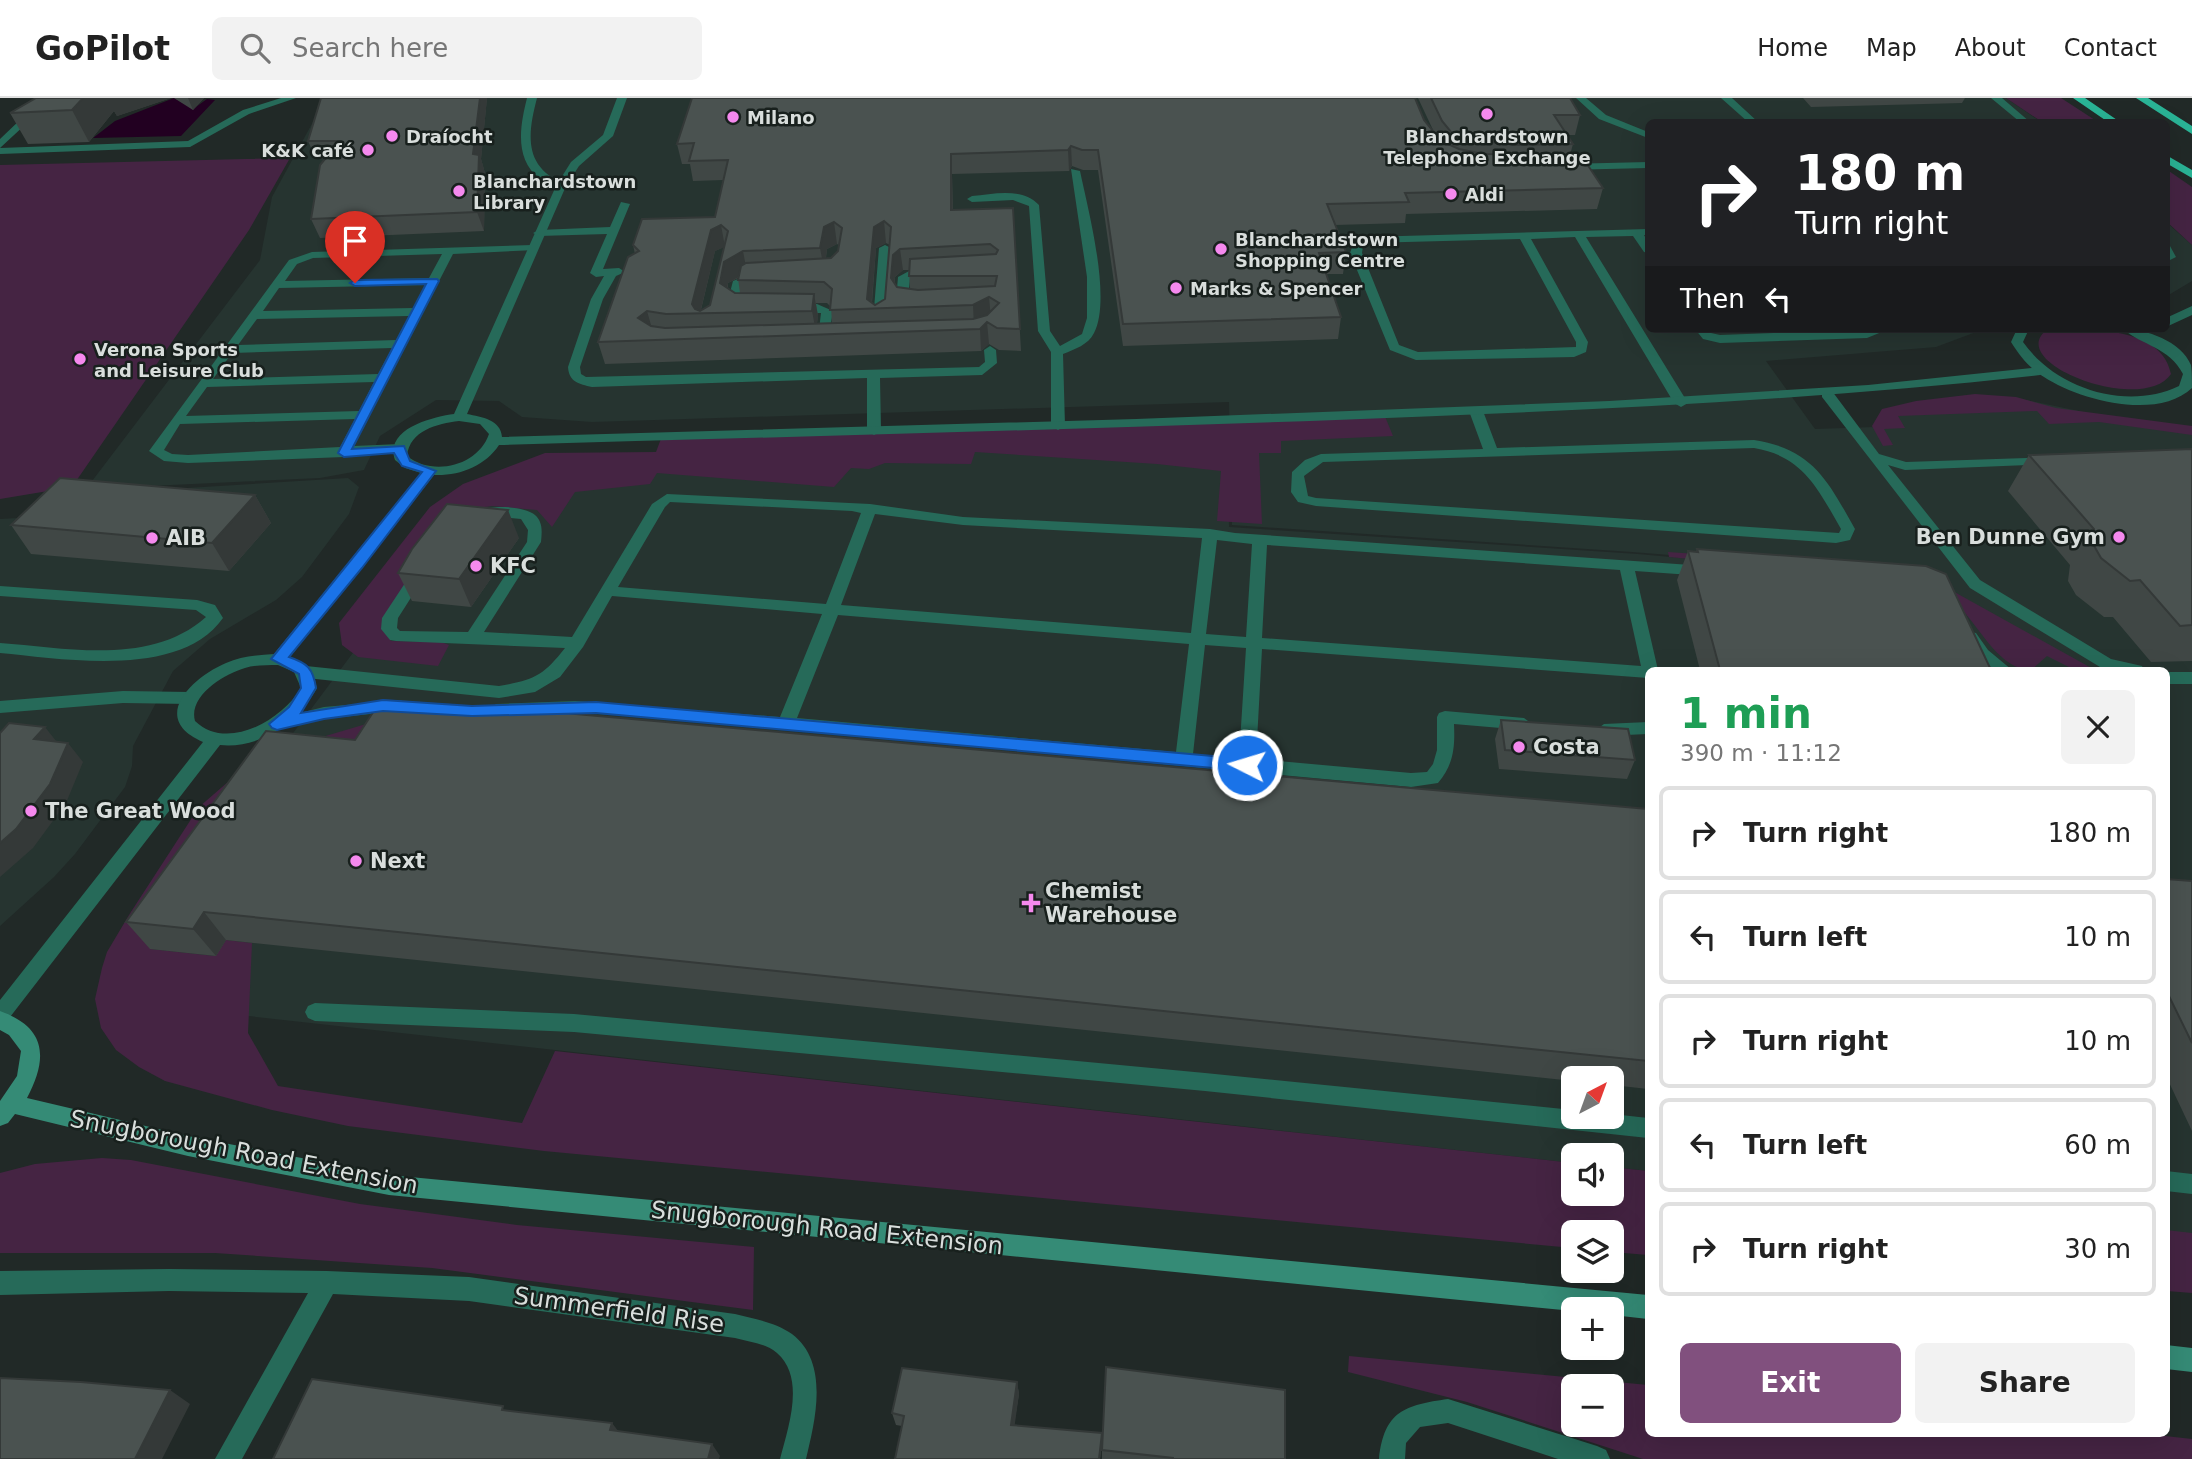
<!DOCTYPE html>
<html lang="en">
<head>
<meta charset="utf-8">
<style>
  body { margin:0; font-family:"DejaVu Sans",sans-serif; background:#f2f2f2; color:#222; height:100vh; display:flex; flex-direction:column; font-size:26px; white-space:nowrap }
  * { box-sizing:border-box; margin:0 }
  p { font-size:23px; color:#767676 }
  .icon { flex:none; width:38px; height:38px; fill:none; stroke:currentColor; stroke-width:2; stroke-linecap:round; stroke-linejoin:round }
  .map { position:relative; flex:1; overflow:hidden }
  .sheet { position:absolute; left:1645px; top:569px; width:525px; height:770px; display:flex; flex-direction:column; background:#fff; border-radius:10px; box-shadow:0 7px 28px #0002 }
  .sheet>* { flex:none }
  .banner { position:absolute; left:1645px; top:21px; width:525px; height:214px; border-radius:10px; box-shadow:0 7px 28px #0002; background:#202124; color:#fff; overflow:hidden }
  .needle { width:46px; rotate:41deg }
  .tools { position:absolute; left:1561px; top:968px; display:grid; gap:14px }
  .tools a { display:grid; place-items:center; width:63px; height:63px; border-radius:10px; background:#fff; box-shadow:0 7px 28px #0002; font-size:35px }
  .pin { position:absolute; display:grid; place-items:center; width:60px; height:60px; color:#fff; margin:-72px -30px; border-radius:50% 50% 50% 0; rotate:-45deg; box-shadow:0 0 7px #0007 }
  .pin .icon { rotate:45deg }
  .me { position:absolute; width:77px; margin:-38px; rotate:275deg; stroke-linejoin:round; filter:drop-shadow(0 0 5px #0008) }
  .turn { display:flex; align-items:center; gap:24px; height:147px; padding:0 35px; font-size:32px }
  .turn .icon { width:91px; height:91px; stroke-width:2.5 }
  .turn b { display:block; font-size:49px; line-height:60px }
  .then { display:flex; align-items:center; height:66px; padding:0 35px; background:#0003; gap:14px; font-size:26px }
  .round { display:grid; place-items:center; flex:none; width:74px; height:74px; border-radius:10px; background:#f2f2f2 }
  .summary { display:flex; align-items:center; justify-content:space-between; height:119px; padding:0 35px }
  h1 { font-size:42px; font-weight:700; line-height:52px; color:#1e9e55 }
  .button { display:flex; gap:14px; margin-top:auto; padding:14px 35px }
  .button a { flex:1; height:80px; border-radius:10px; background:#81507e; color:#fff; font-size:28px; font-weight:700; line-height:80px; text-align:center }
  .button a+a { background:#f2f2f2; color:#222 }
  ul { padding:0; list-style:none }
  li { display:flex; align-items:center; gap:21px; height:94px; margin:0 14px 10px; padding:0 21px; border:4px solid #e0e0e0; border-radius:10px }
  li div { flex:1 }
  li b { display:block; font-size:26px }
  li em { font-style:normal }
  header { display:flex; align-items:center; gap:42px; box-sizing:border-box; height:98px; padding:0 35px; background:#fff; border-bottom:2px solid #e0e0e0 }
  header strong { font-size:33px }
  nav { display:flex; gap:38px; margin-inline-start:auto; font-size:24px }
  .search { width:490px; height:63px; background:#f2f2f2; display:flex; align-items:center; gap:18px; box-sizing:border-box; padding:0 24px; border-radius:10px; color:#767676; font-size:26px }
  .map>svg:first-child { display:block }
</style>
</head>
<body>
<header>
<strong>GoPilot</strong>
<div class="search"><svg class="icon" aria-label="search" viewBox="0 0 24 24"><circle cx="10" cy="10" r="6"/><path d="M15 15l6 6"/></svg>Search here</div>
<nav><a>Home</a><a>Map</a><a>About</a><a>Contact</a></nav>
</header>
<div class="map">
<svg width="2192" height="1361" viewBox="0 0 2192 1361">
  <rect width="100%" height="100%" fill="#212927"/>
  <path fill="#263430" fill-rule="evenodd" d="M326,0H2006L2041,24H1648V231H1984L1936,249L1766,263L1815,331L1875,329L1887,312L2016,300L2098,317L2192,331V1142L2166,1139V572H1648V1073L1612,1069V1057H1573V1065L95,901L361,544L438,424L539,367L1228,341L1229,429L1638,456L1924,482L1919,477L1632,454L1232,427L1229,304L592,324L522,319L499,303L436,302L380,338L364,372L320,380L86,391L260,162L272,99ZM1573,980H1612V1018H1573Z
    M2166,124L2192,147V183L2167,198Z
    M348,380L359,389L349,416L302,479L276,502L210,541L173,573L133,648L132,668L125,689L75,756L54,779L0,828V421L19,420L74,397Z"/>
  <path fill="#452443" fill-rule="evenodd" d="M2006,0H2061L2098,24H2042Z
    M290,60L249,132L72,389L0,401V67Z
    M2166,71L2192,89V147L2167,124Z
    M2048,231C2085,231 2162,227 2171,276C2143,318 2001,264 2048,231Z
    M1975,296L2016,299L2056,310L2192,328V337L2099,324L2049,326L2037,313L1898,318L1905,330L1884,331L1893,347L1883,348L1872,328L1882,311L1916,303Z
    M1384,316L1393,338L1281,343V355H1259L1262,426L1217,423L1221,373L1157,366L975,354L971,366L885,365L869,371L851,370L834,389L657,375L650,386L575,394L552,429L537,412L492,408L472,411L383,530L391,543L441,544L449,547L438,568L358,559L342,547L339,525L430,409L463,386L545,355L656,354L662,338Z
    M1668,454L1913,471L2095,572H2075L2047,558L2031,572C2001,572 1981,532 1963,513C1952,501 1939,492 1925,483L1669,459Z
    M383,621L150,851L215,858L226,842L252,845L248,935L278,988L522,1025L555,953L1573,1065V1096H1612V1069L1648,1073V1157L1612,1154V1134H1573V1150L544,1053L348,1028L272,1012L165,983L139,969L116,952L101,930L95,901L102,870L107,854L129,817L199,709L258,658Z
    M102,1060L131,1062L360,1106L517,1127L754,1149L753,1212L432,1170L215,1155H0V1075L35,1066Z
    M2166,1132L2192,1135V1195L2167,1193Z
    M1349,1258L1648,1287V1335H2138L2192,1341V1361H1643L1467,1304L1348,1274ZM1573,1288H1612V1326H1573Z"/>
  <path fill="#220021" d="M174,0L193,11L207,1L215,2L181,38L93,40L115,23Z"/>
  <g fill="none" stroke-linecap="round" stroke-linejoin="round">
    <path fill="#266a59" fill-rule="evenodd" d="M43,0H54L0,50V41Z
      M527,0H537C527,38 524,69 565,86V90C556,91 547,87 540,81C514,61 520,28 527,0Z
      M1576,0H1586L1606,17L1648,34V40L1599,21Z
      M1991,0H2002L2030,24H2020Z
      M1648,64V70L1565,72L1560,69L1565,66Z
      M1071,71L1080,73C1088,111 1112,201 1094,235C1088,247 1075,251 1063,256L1065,328L1058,332L1051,328V254L1038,233L1029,108L1013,102L972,104L967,101L972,98C994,96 1022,89 1039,107L1050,233L1060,248L1082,236L1087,220V179Z
      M621,104L630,106L603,171L619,170L625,174L616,178L603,201L580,269L581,276L586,279L979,269L985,264L984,252L990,248L996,252L997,265L982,277L880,280L881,333L874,337L867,333V280L592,289C579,286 569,284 568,269L591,201L604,178L596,179L590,175L607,136L539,138L533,135L539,132L610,129Z
      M1648,131V137H1644L1648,144V155L1644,154L1633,138L1586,139L1688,305L1681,309L1674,305L1575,139L1531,141L1588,244L1586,254L1574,259L1416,262L1390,252L1350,155L1354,144L1366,139ZM1520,141L1576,244V249L1418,254L1399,247L1362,155L1363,148L1368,145Z
      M532,147L536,148V152L453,156L354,348L400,346L407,350L405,353L344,359L188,365L164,363L149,353L289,162L312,154ZM442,156L429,180L285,183L297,166L313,160ZM426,187L413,210L263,213L279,190ZM409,218L396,242L238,247L257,221ZM392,250L378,276L213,281L232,255ZM374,284L359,313L186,318L207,289ZM355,321L340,349L188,357L172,356L164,352L180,326Z
      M885,147L891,150L885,223L879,227L873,223L879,150Z
      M2166,147L2170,148L2176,159L2166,164Z
      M911,172L932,171L938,175L932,179L910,181L908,200L917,206L911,210L896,202L898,179Z
      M760,176L764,178V182L743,188L739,204L747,208V214C740,215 731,212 727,206L733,183L743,179Z
      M817,206L833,213L828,243L824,244L818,240L821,215H795L789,211L795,207Z
      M1695,231H1708L1711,235L1720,237L1889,231L1867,240L1720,245L1703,241Z
      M1827,292L1832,293L1879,356L1906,364L2054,359L2056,362L2049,366L1905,372L1888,367L1980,482L2111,561L2142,568L2144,572H2113L2100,569L1970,490L1822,299V293Z
      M1476,309L1483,313L1497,350L1754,342C1813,351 1828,383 1855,431L1850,442L1836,445L1316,408L1298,404L1291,394L1292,374L1305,362L1321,356L1483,351L1469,313ZM1754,350C1803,358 1818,391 1841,431L1839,435L1316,400L1308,398L1304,378L1323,364Z
      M667,396L870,406L963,419L1210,431L1235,435L1705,468L1713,473L1705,478L1635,473L1658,572H1648V580L1262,551L1256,661L1411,675L1427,674L1433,666L1437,652V619L1439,615L1445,613L1524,620L1532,626L1524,632L1454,626C1455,649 1454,666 1438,685L1411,689L642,618L575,615L496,618L488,612L496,606L575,603L780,619L822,516L612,498L583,549L560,579L535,594L499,600L306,580L298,574L306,568L499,588C534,582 543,578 565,550L396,543L390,542L381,531L382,520L415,470L420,468L428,473L398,520L397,530L400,533L468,534L527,444L528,432L521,421L487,418L480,414C488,406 525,408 535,417C543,424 542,434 541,444L484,534L572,539L652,406ZM670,404L852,413L861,415L826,506L618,489L665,409ZM875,416L963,427L1202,440L1191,535L841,507ZM1217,442L1252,446L1246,539L1206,536ZM1267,447L1620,472L1641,568L1262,540ZM838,517L1189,546L1176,654L797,620ZM1205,547L1246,550L1239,660L1193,656Z
      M0,488L197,502L215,507L223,520C180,581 64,561 0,555V545C68,550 151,568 206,519L196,512L0,498Z
      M1970,534L1976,535L1988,552L2012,572C1984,572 1976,562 1962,539Z
      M2166,574H2192V586H2166Z
      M123,593L190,594L198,600L190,606L123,605L0,615V603Z
      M401,602L409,608L407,612L324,621L277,632L269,626L271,622L324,609Z
      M1648,624V636L1604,638L1596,632L1604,626Z
      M315,905L574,916L1205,975L1573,1012V1018L1612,1016L1648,1020V1040L1205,993L574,934L315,923L308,920L305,914L308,908Z
      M2166,1073L2192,1076V1096L2166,1093Z"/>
    <path fill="#266a59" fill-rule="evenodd" d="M281,0H296L249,16L190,49L0,56V50L188,43L243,12Z"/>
    <path fill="#266a59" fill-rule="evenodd" d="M617,0H627L613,38L579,68L566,88L467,316C482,319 501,322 502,339L1136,321L1609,303L1868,287L2040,269L2046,273L2040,277C1806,303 1571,313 1336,322C1057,332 778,339 499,347C485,368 460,378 434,377L290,559C306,564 313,573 317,590C298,624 261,651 220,647L7,923L0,926V902L203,644C149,621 191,580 226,565C241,558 258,557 274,556L421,375L405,370L395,362C384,331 432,319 454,316L556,88L571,64L603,37ZM459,323L480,326L489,336C478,368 433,379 407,358C410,332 437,326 459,323ZM278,567L294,574L301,590C282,622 227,654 195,623C188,598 224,576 245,570C255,567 267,567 278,567Z
      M1721,0H1732L1758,24H1748Z
      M169,1171L327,1173L469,1179L735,1216C754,1221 775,1224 792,1236C830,1265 815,1323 806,1361H780C788,1330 806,1280 777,1255C765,1245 749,1244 735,1240L469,1203L333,1196L242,1361H215L308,1195L169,1193L0,1197V1173Z
      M1448,1301L1597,1348L1606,1352L1610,1361H1558L1448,1325L1420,1329L1406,1345L1405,1361H1379C1384,1313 1405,1307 1448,1301Z"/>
    <path fill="#266a59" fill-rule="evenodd" d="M2192,208V217L2166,229V220Z
      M2017,231H2029L2023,244C2056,291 2127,313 2179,288L2183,276C2169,249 2143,248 2123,231C2146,231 2181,243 2191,267C2192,273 2192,283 2192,290C2157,323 2079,302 2044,279C2029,270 2020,258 2011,244Z"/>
    <path fill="#358b76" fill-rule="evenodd" d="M0,913C47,930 48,960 27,1000L188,1038L389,1077L1648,1197V1221L1612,1217V1211H1573V1213L389,1097L188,1058L15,1016L8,1025L0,1028V1003L17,978L21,953L9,937L0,932Z
      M2166,1247L2192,1250V1274L2166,1271Z"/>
    <path fill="#2ab496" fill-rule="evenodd" d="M2073,0H2085L2120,24H2108Z
      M2136,0H2148L2192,28V36Z
      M2166,57L2192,72V80L2166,65Z"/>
  </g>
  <path fill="#404745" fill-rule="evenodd" d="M36,0H171L117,18L114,13L89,44L28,46L10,15Z
    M174,0H204L193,12Z
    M321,0H487L481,61L485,75L484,133L320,140L311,121L325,61H316L308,43Z
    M1418,0H1570L1580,17L1575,37H1567L1573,46L1570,57L1603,90L1597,111L1406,116L1405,125L1335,127L1346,154L1343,176H1326L1341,219L1338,241L1123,248L1098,72H1083L1072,68L1069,73L952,76L953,112L1013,110L1021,253L999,252L989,246L981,253L605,266L598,244L635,156L633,147L715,119L723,82L693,83L690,66H682L677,46L1424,22L1434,34ZM886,145L890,147L885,201L875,207L872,205L876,150ZM837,146L839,147L838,153L831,160H826L827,151ZM724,149L710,207L701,212L715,153ZM903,172H909L910,191L897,189L895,186V179ZM738,180L740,195H735L728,190V185ZM816,205H827L831,209L832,225H817L818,218Z
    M1803,0H1965L1962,5L1811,9Z
    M2192,351V563L2151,564L2113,519H2104L2076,497L2068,483L2070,467L2008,393L2029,357Z
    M255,397L271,425L229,473L31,456L11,427Z
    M519,440L471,509L412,503L398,475Z
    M1697,451L1991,572H1700L1677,482L1688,453L1696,454Z
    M1501,622L1635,662L1627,681L1499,671L1495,641Z
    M355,642L1648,711V991L1612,987V980H1573V983L226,842L216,858L150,851L126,824Z
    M2166,781L2192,783V1033L2166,978Z
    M1017,1284L1019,1296L1014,1327L1285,1361H1102V1346L1100,1361H895L902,1328L896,1327L892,1315Z"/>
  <path fill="#343938" d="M83,0H171L117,18L114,13L89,44L72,12Z
    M188,0H204L193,12Z
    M480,0H487L481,61L485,75L484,133L477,114L473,56Z
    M1071,48L1072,68L1069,73L1068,52Z
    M951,56L952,76L953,133L951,112Z
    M884,123L886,145L876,150L871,211L867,201L874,129Z
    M834,124L837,146L827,151L824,171L820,150L824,129Z
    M721,127L725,149L715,153L700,215L695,216L692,206L711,132Z
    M900,151L903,172L895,179L893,202L891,180L893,157Z
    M743,153L747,174L728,185L725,207L720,185L724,164Z
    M814,196L818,218L816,234L812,213Z
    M989,199L991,221L974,229L973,207Z
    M647,213L653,234L638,220Z
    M987,224L989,246L981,253L980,231Z
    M255,397L271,425L229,473L212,445Z
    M508,412L519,440L471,509L459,481Z
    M45,629L60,648L34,641Z
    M68,645L83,664L66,705L33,750L0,779V745Z
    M204,814L226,842L216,858L193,831Z
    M1017,1284L1019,1296L1013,1339L1011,1327Z
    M170,1292L190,1306L162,1361H135Z
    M612,1325L622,1338L610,1332Z
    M712,1346L720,1358L719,1361H708Z"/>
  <path fill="#4a5250" stroke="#343938" stroke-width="2" fill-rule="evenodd" d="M36,0H83L72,12L10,15Z
    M321,0H480L473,56L479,57L477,114L311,121L320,67L340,43H308Z
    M692,0H1415L1424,22L1441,43L1459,51L1483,56L1581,57L1603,90L1405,95L1409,104L1327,106L1346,154L1319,155L1341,219L1123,226L1098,52H1082L1071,48L1068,52L951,56V112L1013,110L1020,231L997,230L987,224L980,231L598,244L628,159L639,153L633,147L642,121L715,119L728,62L689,63L694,45L677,46ZM884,123L891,129L885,201L875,207L867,201L874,129ZM834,124L842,130L838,153L831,160L746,165L741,168L738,182L824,184L832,191L830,212L973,207L989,199L999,205L987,217L973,221L665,230L651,228L638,220L647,213L666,216L812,213L814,196L735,195L720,185L724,164L743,153L820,150L824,129ZM721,127L728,133L710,207L700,213L695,211L692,206L711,132ZM990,146L998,152L996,156L910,161L909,178H997L995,188L918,192L897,189L891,180L893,157L900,151Z
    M1431,0H1570L1580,17H1554L1573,46L1516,47L1466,41L1451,34L1442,23Z
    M2192,351V527L2180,528L2140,482L2130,483L2101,460L2093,446L2094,431L2029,357Z
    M60,380L255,397L212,445L11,427Z
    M447,406L508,412L459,481L398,475L412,451Z
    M1697,451L1926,468L1946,476L1991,572H1720L1688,453L1698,454Z
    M381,602L553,614L1648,711V963L204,814L193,831L126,824L266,633L355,642Z
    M1501,622L1628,631L1635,662L1505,652Z
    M9,625L45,629L34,641L68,645L50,686L16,731L0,745V635Z
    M2166,781L2192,783V945L2166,892Z
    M1106,1269L1285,1292V1361H1173V1360L1102,1352Z
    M902,1270L1017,1284L1011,1327L1102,1335L1099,1361H895L904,1318L892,1315Z
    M0,1280L81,1284L170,1292L135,1361H0Z
    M312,1281L503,1308L502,1312L612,1325L610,1332L712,1346L708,1361H273Z"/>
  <path fill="#1a73e8" stroke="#114b97" stroke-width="2" d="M437,181L439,183L352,351L404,348L410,363L436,373L362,470L289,559C307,565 313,570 316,590L301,615L383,602L472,608L596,604L1247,661L1252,663L1254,667L1252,671L1247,673L596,615L472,618L383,613L324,621L277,632L272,630L269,626L289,609L301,590L299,576L271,561L422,374L402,368L394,355L344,359L338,355L426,186L355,188L350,185L355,182Z"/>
  <g fill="#f589ee" stroke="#18201d" stroke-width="2.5">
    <circle cx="1487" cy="16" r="7"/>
    <circle cx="733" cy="19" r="7"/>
    <circle cx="392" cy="38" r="7"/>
    <circle cx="368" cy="52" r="7"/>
    <circle cx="459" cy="93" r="7"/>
    <circle cx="1451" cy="96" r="7"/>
    <circle cx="1221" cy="151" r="7"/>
    <circle cx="1176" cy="190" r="7"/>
    <circle cx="80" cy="261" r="7"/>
    <circle cx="2119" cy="439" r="7"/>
    <circle cx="152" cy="440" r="7"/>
    <circle cx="476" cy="468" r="7"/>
    <circle cx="1519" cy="649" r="7"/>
    <circle cx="31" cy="713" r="7"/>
    <circle cx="356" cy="763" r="7"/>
    <path d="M1027.5 794.5h7v7h7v7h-7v7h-7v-7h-7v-7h7z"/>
  </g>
  <g text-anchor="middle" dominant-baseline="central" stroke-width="5" stroke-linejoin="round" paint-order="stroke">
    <g font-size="18" font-weight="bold" fill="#d9dedc" stroke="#18201d" text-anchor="start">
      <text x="747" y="19">Milano</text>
      <text x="406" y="38">Draíocht</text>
      <text x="1487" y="38" text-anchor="middle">Blanchardstown<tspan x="1487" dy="21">Telephone Exchange</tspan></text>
      <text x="354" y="52" text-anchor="end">K&amp;K café</text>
      <text x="473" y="83">Blanchardstown<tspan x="473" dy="21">Library</tspan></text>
      <text x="1465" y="96">Aldi</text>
      <text x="1235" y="141">Blanchardstown<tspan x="1235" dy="21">Shopping Centre</tspan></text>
      <text x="1190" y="190">Marks &amp; Spencer</text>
      <text x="94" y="251">Verona Sports<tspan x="94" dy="21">and Leisure Club</tspan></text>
    </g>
    <g font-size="21" font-weight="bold" fill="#d9dedc" stroke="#18201d" text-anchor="start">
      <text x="2105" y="439" text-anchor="end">Ben Dunne Gym</text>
      <text x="166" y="440">AIB</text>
      <text x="490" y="468">KFC</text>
      <text x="1533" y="649">Costa</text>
      <text x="45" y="713">The Great Wood</text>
      <text x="370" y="763">Next</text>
      <text x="1045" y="793">Chemist<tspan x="1045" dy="24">Warehouse</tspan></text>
    </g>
    <g font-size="24" fill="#d9dedc" stroke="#18201d">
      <text transform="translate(244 1054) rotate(11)">Snugborough Road Extension</text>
      <text transform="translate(827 1130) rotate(6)">Snugborough Road Extension</text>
      <text transform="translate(619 1212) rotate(8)">Summerfield Rise</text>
    </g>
  </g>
</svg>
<div class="tools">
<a><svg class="needle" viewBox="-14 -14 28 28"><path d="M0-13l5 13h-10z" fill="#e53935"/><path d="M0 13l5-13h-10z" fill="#767676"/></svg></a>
<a><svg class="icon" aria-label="sound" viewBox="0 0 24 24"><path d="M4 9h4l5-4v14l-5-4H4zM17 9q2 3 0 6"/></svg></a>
<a><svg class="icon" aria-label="layers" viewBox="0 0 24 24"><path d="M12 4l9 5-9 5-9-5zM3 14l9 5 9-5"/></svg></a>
<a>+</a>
<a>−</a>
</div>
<div class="pin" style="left:355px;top:185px;background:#d93025"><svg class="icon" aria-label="arrive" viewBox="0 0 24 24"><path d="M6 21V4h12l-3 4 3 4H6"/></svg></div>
<svg class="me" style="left:1247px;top:667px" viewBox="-20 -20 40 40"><circle r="17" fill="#1a73e8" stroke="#fff" stroke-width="3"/><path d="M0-11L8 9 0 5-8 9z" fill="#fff"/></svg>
<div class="banner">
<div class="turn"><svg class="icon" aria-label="right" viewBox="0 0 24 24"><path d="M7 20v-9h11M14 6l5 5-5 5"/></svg><div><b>180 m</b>Turn right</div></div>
<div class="then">Then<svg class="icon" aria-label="left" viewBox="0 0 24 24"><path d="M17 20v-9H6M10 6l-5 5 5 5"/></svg></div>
</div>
<section class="sheet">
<div class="summary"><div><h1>1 min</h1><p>390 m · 11:12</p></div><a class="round"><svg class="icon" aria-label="close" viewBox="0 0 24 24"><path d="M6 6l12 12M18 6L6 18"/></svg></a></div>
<ul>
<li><svg class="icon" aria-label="right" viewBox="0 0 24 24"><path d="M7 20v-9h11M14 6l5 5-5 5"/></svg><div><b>Turn right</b></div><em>180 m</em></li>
<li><svg class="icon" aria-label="left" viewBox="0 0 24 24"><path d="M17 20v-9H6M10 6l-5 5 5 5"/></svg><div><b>Turn left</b></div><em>10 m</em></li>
<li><svg class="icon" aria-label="right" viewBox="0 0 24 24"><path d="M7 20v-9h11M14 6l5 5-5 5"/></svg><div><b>Turn right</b></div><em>10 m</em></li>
<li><svg class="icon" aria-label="left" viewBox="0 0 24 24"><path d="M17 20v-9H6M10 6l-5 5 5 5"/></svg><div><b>Turn left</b></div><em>60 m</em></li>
<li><svg class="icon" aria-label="right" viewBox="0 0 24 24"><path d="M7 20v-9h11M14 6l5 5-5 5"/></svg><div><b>Turn right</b></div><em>30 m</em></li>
</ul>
<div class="button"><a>Exit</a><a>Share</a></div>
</section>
</div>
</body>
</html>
